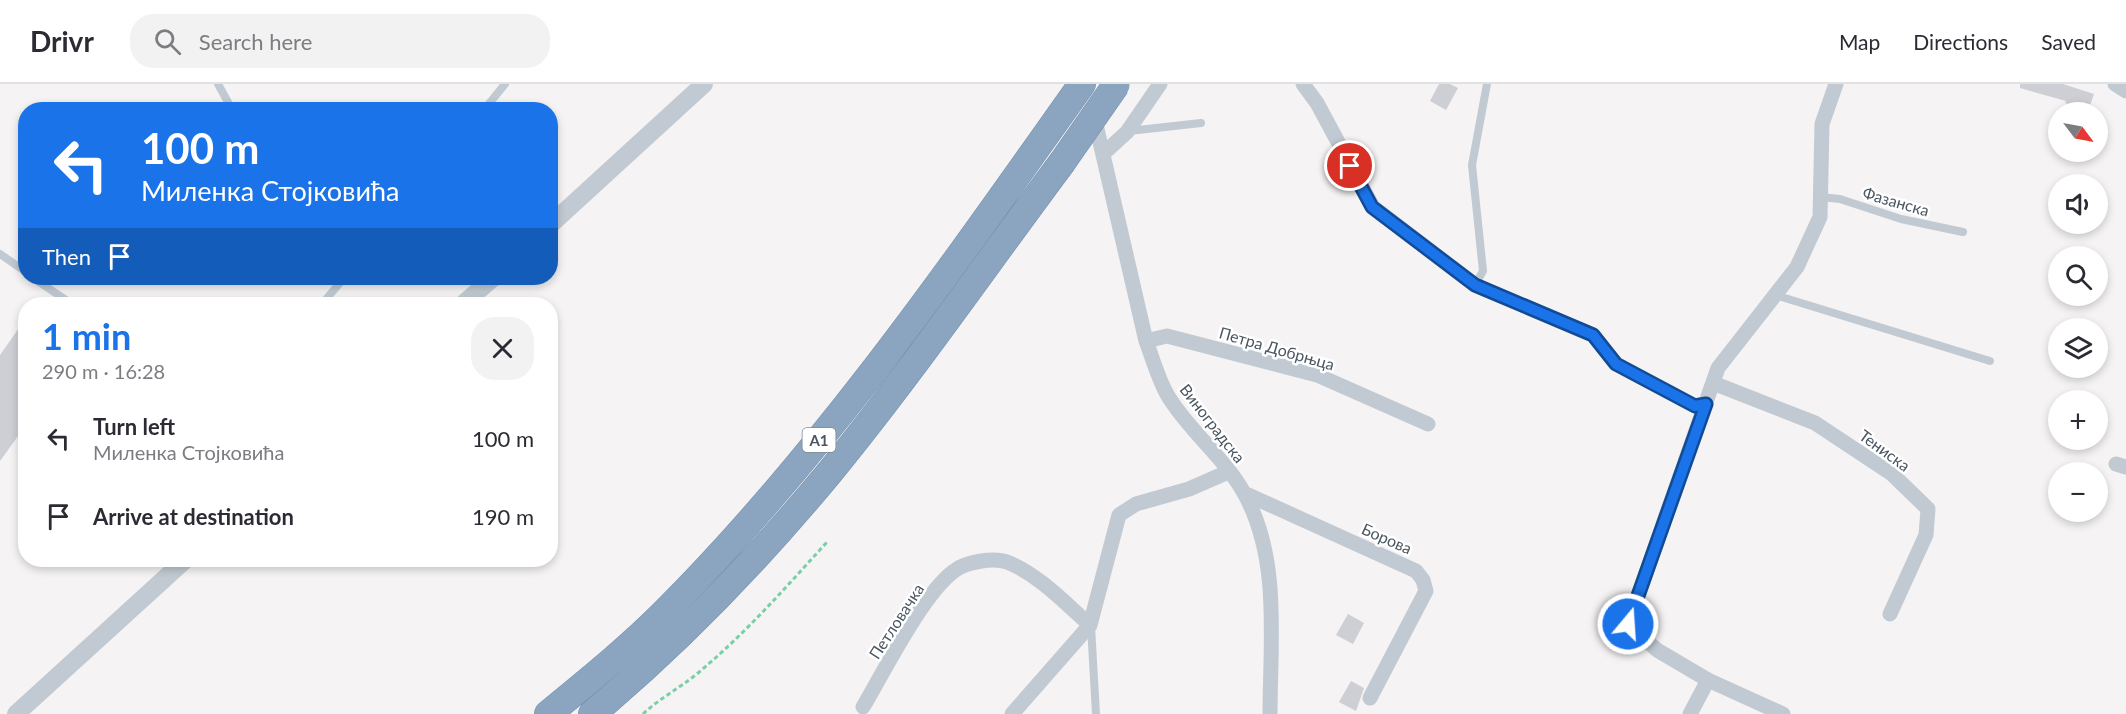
<!DOCTYPE html>
<html lang="en">
<head>
<meta charset="utf-8">
<style>
  body { margin:0; font-family:Lato,sans-serif; background:#f2f2f3; color:#2b2b33; height:100vh; display:flex; flex-direction:column; font-size:22px; white-space:nowrap }
  * { box-sizing:border-box; margin:0 }
  p { font-size:20px; color:#7c7c81 }
  .icon { flex:none; width:33px; height:33px; fill:none; stroke:currentColor; stroke-width:2; stroke-linecap:round; stroke-linejoin:round }
  .map { position:relative; flex:1; overflow:hidden }
  .sheet { position:absolute; left:18px; top:213px; width:540px; height:270px; display:flex; flex-direction:column; background:#fff; border-radius:24px; box-shadow:0 3px 9px #0003 }
  .sheet>* { flex:none }
  .guide { position:absolute; left:18px; top:18px; width:540px; height:183px; border-radius:24px; box-shadow:0 3px 9px #0003; background:#1a73e8; color:#fff; overflow:hidden }
  .needle { width:39px; rotate:122deg }
  .fabs { position:absolute; left:2048px; top:18px; display:grid; gap:12px }
  .fabs a { display:grid; place-items:center; width:60px; height:60px; border-radius:50%; background:#fff; box-shadow:0 3px 9px #0003; font-size:30px }
  .pin { position:absolute; display:grid; place-items:center; width:51px; height:51px; color:#fff; margin:-26px; border:3px solid #fff; border-radius:50%; box-shadow:0 2px 6px #0007 }
  .me { position:absolute; width:66px; margin:-33px; rotate:18deg; stroke-linejoin:round; filter:drop-shadow(0 0 4px #0008) }
  .turn { display:flex; align-items:center; gap:21px; height:126px; padding:0 24px; font-size:27px }
  .turn .icon { width:78px; height:78px; stroke-width:2.5 }
  .turn b { display:block; font-size:42px; line-height:51px }
  .then { display:flex; align-items:center; height:57px; padding:0 24px; background:#0003; gap:12px; font-size:22px }
  .round { display:grid; place-items:center; flex:none; width:63px; height:63px; border-radius:24px; background:#f2f2f3 }
  .overview { display:flex; align-items:center; justify-content:space-between; height:102px; padding:0 24px }
  h1 { font-size:36px; font-weight:700; line-height:45px; color:#1a73e8 }
  ul { padding:0; list-style:none }
  li { display:flex; align-items:center; gap:18px; height:78px; padding:0 24px }
  li div { flex:1 }
  li b { display:block; font-size:22px }
  li em { font-style:normal }
  header { display:flex; align-items:center; gap:36px; box-sizing:border-box; height:84px; padding:0 30px; background:#fff; border-bottom:2px solid #e1e1e2 }
  header strong { font-size:28px }
  nav { display:flex; gap:33px; margin-inline-start:auto; font-size:21px }
  .search { width:420px; height:54px; background:#f2f2f3; display:flex; align-items:center; gap:15px; box-sizing:border-box; padding:0 21px; border-radius:24px; color:#7c7c81; font-size:22px }
  .map>svg:first-child { display:block }
</style>
</head>
<body>
<header>
<strong>Drivr</strong>
<div class="search"><svg class="icon" aria-label="search" viewBox="0 0 24 24"><circle cx="10" cy="10" r="6"/><path d="M15 15l6 6"/></svg>Search here</div>
<nav><a>Map</a><a>Directions</a><a>Saved</a></nav>
</header>
<div class="map">
<svg width="2126" height="630" viewBox="0 0 2126 630">
  <rect width="100%" height="100%" fill="#f5f3f3"/>
  <path fill="#cdcfd5" d="M1439,0H1450L1458,4L1446,26L1430,17Z
    M2020,0H2063L2094,10L2088,27L2065,19L2066,17L2020,4Z
    M26,234V341L0,377V271Z
    M1348,530L1364,539L1353,560L1336,551Z
    M1351,597L1364,604L1356,627L1339,618Z"/>
  <g fill="none" stroke-linecap="round" stroke-linejoin="round">
    <defs>
      <path id="motorway" d="M548,630C587,598 628,565 664,529C823,370 952,183 1082,0
        M592,630C679,557 758,475 830,388C911,289 984,183 1061,80"/>
    </defs>
    <use href="#motorway" stroke="#7690ad" stroke-width="28"/>
    <path stroke="#7ad0a6" stroke-width="3" stroke-dasharray="4.5 3" stroke-linecap="butt" d="M643,630C660,614 680,604 698,589C746,549 786,503 828,457"/>
    <path stroke="#c1cad2" stroke-width="8" d="M218,0L229,20L235,26
      M484,26L505,0
      M1129,47L1201,39
      M1821,113L1840,115L1901,135L1963,148
      M0,170L26,188
      M33,194L72,220
      M1475,201L1483,187L1472,81L1487,0
      M1775,211L1990,277
      M322,220L344,194
      M1091,542L1096,630"/>
    <path stroke="#c1cad2" stroke-width="15" d="M1303,0L1317,19L1373,123L1475,201L1593,251L1616,280L1695,322L1706,320
      M2115,0L2126,7
      M1094,32L1146,257C1153,275 1158,295 1168,312C1189,347 1225,374 1244,409C1281,475 1270,558 1270,630
      M1103,70L1127,48L1160,0
      M1146,257L1167,252L1317,291L1428,340
      M1713,299L1815,339L1892,390L1928,425L1926,451L1890,530
      M2116,380L2126,383
      M1244,409L1416,487L1423,496L1426,507L1370,614
      M863,623C885,586 922,511 954,487C965,478 994,473 1007,478C1038,490 1065,519 1090,541
      M1012,630L1090,541L1119,431L1136,420L1189,405L1228,388
      M1690,630L1708,596
      M1783,630L1708,596L1657,566L1628,540L1718,284L1797,183L1820,133L1822,40L1836,0"/>
    <path stroke="#c1cad2" stroke-width="18" d="M550,141L704,0
      M463,220L493,194
      M16,630L185,476"/>
    <use href="#motorway" stroke="#8ba5c1" stroke-width="27"/>
    <defs>
      <path id="motorway-bridge" d="M1061,80L1116,1"/>
    </defs>
    <use href="#motorway-bridge" stroke="#7690ad" stroke-width="28" stroke-linecap="butt"/>
    <use href="#motorway-bridge" stroke="#8ba5c1" stroke-width="27"/>
  </g>
  <g fill="none" stroke-linecap="round" stroke-linejoin="round">
    <defs>
      <path id="route" d="M1350,82L1372,123L1475,201L1593,251L1616,280L1695,322L1706,320L1628,540"/>
    </defs>
    <use href="#route" stroke="#114b97" stroke-width="15"/>
    <use href="#route" stroke="#1a73e8" stroke-width="10"/>
  </g>
  <g text-anchor="middle" dominant-baseline="central" stroke-width="5" stroke-linejoin="round" paint-order="stroke">
    <rect fill="#fff" stroke="#808990" stroke-width="1.5" x="802.5" y="344" width="33" height="24" rx="4.5"/>
    <g font-size="15" font-weight="bold" fill="#4a5661">
      <text x="819" y="356">A1</text>
    </g>
    <g font-size="16" fill="#4a5661" stroke="#fff">
      <text transform="translate(1896 117) rotate(16)">Фазанска</text>
      <text transform="translate(1277 264) rotate(16)">Петра Добрњца</text>
      <text transform="translate(1213 339) rotate(52)">Виноградска</text>
      <text transform="translate(1885 366) rotate(36)">Тениска</text>
      <text transform="translate(1387 454) rotate(24)">Борова</text>
      <text transform="translate(896 537) rotate(-57)">Петловачка</text>
    </g>
  </g>
</svg>
<div class="fabs">
<a><svg class="needle" viewBox="-14 -14 28 28"><path d="M0-13l5 13h-10z" fill="#e53935"/><path d="M0 13l5-13h-10z" fill="#7c7c81"/></svg></a>
<a><svg class="icon" aria-label="sound" viewBox="0 0 24 24"><path d="M4 9h4l5-4v14l-5-4H4zM17 9q2 3 0 6"/></svg></a>
<a><svg class="icon" aria-label="search" viewBox="0 0 24 24"><circle cx="10" cy="10" r="6"/><path d="M15 15l6 6"/></svg></a>
<a><svg class="icon" aria-label="layers" viewBox="0 0 24 24"><path d="M12 4l9 5-9 5-9-5zM3 14l9 5 9-5"/></svg></a>
<a>+</a>
<a>−</a>
</div>
<div class="pin" style="left:1350px;top:82px;background:#d93025"><svg class="icon" aria-label="arrive" viewBox="0 0 24 24"><path d="M6 21V4h12l-3 4 3 4H6"/></svg></div>
<svg class="me" style="left:1628px;top:540px" viewBox="-20 -20 40 40"><circle r="17" fill="#1a73e8" stroke="#fff" stroke-width="3"/><path d="M0-11L8 9 0 5-8 9z" fill="#fff"/></svg>
<div class="guide">
<div class="turn"><svg class="icon" aria-label="left" viewBox="0 0 24 24"><path d="M17 20v-9H6M10 6l-5 5 5 5"/></svg><div><b>100 m</b>Миленка Стојковића</div></div>
<div class="then">Then<svg class="icon" aria-label="arrive" viewBox="0 0 24 24"><path d="M6 21V4h12l-3 4 3 4H6"/></svg></div>
</div>
<section class="sheet">
<div class="overview"><div><h1>1 min</h1><p>290 m · 16:28</p></div><a class="round"><svg class="icon" aria-label="close" viewBox="0 0 24 24"><path d="M6 6l12 12M18 6L6 18"/></svg></a></div>
<ul>
<li><svg class="icon" aria-label="left" viewBox="0 0 24 24"><path d="M17 20v-9H6M10 6l-5 5 5 5"/></svg><div><b>Turn left</b><p>Миленка Стојковића</p></div><em>100 m</em></li>
<li><svg class="icon" aria-label="arrive" viewBox="0 0 24 24"><path d="M6 21V4h12l-3 4 3 4H6"/></svg><div><b>Arrive at destination</b></div><em>190 m</em></li>
</ul>
</section>
</div>
</body>
</html>
